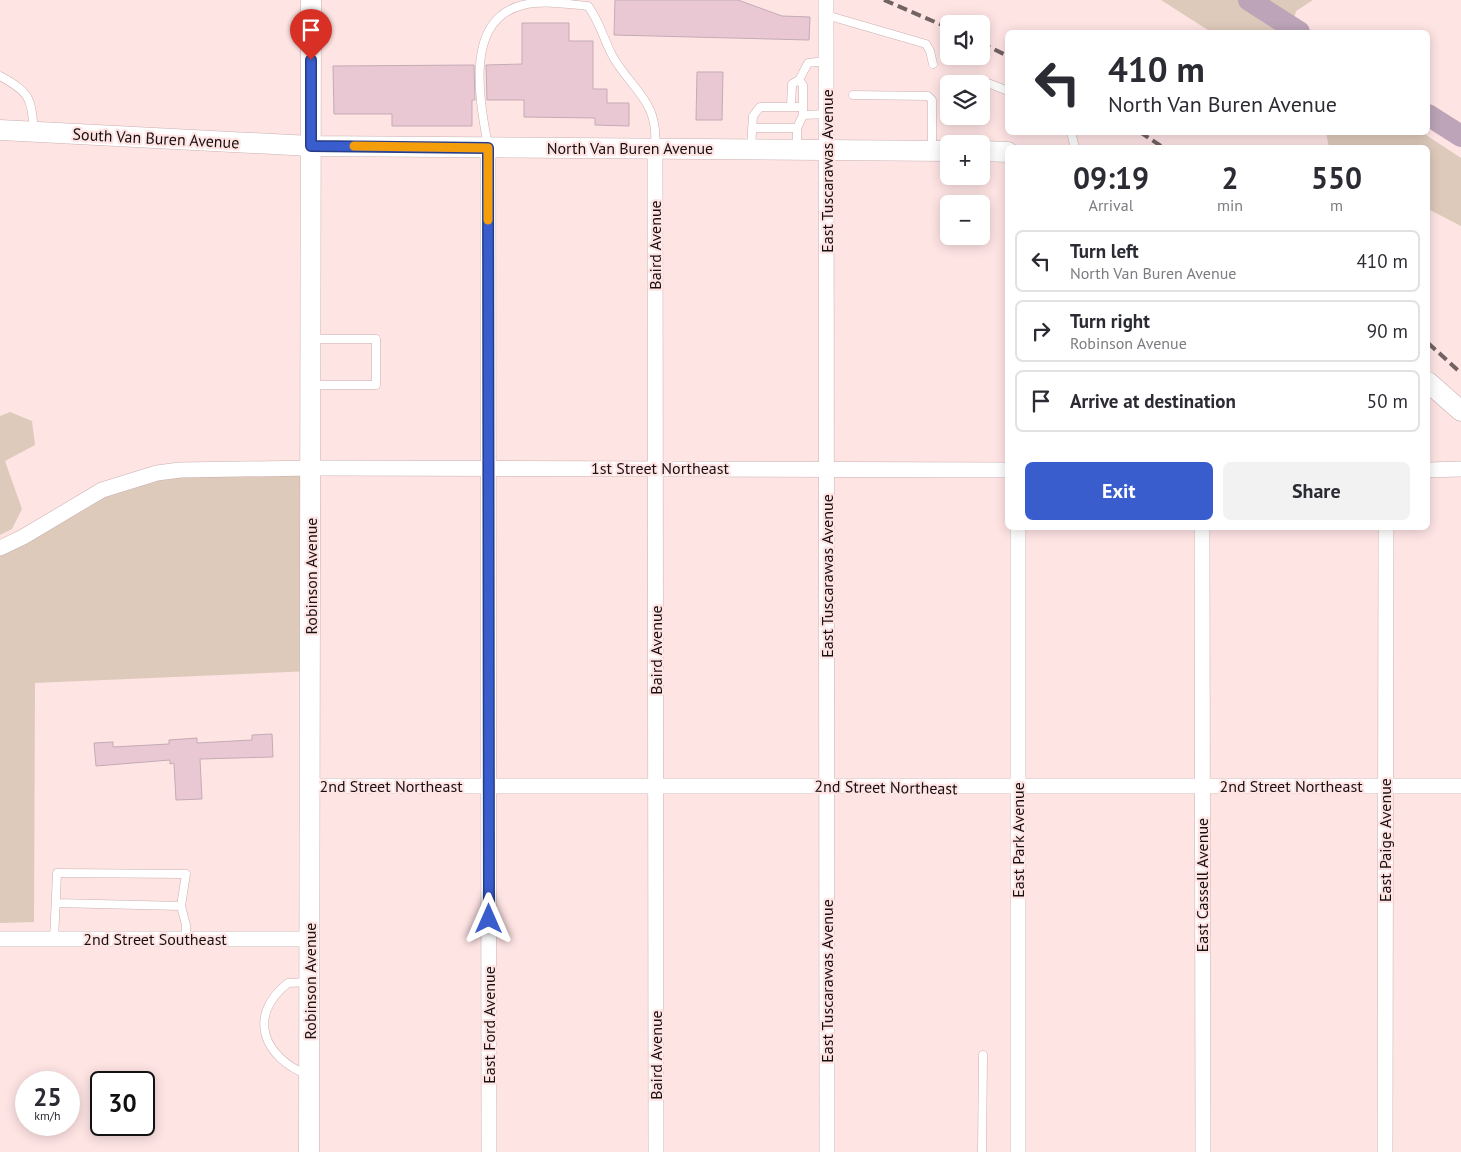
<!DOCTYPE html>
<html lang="en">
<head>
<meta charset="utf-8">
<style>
  body { margin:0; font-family:"PT Sans",sans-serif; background:#f2f2f3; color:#2b2b33; height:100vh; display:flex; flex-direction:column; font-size:19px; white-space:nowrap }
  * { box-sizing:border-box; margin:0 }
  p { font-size:16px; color:#7c7c81 }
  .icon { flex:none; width:28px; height:28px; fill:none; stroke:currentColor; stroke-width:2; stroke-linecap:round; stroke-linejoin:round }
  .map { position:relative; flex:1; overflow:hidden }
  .drawer { position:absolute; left:1005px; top:145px; width:425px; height:385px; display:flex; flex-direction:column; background:#fff; border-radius:8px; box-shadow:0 2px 12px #0003 }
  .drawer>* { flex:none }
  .banner { position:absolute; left:1005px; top:30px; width:425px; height:105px; border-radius:8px; box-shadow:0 2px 12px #0003; background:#fff; color:#2b2b33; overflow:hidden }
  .buttons { position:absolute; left:940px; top:15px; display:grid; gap:10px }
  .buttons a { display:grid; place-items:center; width:50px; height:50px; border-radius:8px; background:#fff; box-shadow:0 2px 12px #0003; font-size:25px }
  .speed { position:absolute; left:15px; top:1071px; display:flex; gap:10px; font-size:25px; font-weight:700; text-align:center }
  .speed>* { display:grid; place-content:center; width:65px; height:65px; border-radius:50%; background:#fff; box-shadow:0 2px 12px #0003; line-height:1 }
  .speed small { font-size:12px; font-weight:400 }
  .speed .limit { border:2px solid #111; border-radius:8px; background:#fff; color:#111 }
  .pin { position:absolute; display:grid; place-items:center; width:42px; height:42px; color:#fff; margin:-51px -21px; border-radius:50% 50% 50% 0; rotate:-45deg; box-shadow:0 0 5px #0007 }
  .pin .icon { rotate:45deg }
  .me { position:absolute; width:55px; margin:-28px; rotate:0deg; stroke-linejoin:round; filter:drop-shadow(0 0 4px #0008) }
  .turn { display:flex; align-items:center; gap:18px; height:105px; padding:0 20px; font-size:22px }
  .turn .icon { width:65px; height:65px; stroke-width:2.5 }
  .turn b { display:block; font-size:35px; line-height:42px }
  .eta { display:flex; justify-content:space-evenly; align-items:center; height:85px; text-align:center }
  .eta b { font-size:30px; font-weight:700; line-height:35px }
  .cta { display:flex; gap:10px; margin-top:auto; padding:10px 20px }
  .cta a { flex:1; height:58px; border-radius:8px; background:#3a5dce; color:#fff; font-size:20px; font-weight:700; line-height:58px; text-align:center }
  .cta a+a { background:#f2f2f3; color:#2b2b33 }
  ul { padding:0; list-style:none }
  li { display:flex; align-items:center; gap:15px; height:62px; margin:0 10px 8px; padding:0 10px; border:2px solid #e1e1e2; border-radius:8px }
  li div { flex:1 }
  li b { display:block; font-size:19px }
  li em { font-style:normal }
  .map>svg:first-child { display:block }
</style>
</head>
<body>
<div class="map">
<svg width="1461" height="1152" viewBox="0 0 1461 1152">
  <rect width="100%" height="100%" fill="#ffe4e4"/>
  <path fill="#decabb" d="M1161,0H1313L1296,11L1291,32H1211Z
    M1326,133H1423L1461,158V226L1428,209V148L1329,147Z
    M10,412L32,421L35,445L5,461L22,509L12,529L0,535V416Z
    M312,468L311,671L35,683L34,922L0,923V548L72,507L157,473Z"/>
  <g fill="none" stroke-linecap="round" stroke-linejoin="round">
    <path stroke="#bda4b8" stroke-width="22" d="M1249,0L1299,32
      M1428,115L1461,136"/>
  </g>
  <path fill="#e9c8d4" stroke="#c3abb4" d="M615,0H738L782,16L810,17L809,40L614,35Z
    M522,23H569V41H593V89H607V103H629V126L595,125V118L524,117V100H487L486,65L522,64Z
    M474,65L475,100H472V126H392V114H334L333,66Z
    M697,72H723L722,120H696Z
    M272,734L273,757L200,759L202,799L176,800L174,763L170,764V760L96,766L94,743L113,742V747L169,744V740L197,738V743L252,740V735Z"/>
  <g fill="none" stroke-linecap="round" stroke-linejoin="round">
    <defs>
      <path id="lane" d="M826,15L926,44L930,51L933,64
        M0,76C31,93 31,98 34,132
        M980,80L1008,91
        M853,95L928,96L932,100V149
        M791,106L792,84L799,80
        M803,115L827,114
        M752,128H797
        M1071,132L1075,148
        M488,146C480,102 463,19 523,5C544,0 567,4 588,6C600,22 603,38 612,55C632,91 659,100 655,147
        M751,148L753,116L760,107H803V85L799,80L808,63L826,61
        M797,149V128L803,115V107
        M312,339H376V385H312
        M56,903L181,906
        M54,940L57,873L186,874L181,906L186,925V939
        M308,982L288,983C246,1016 264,1058 308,1075
        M982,1152L983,1055"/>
      <path id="street" d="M826,0L827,1152
        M655,147L656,1152
        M488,148L489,1152
        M1428,470L1461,469
        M1018,528V1152
        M1202,528L1203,1152
        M0,548L23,537L102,490L157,473L180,470L312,468L1008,470
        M310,786H1461
        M0,939H310
        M1385,1152L1386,528"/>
      <path id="secondary" d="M0,130L311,146L949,151
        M981,151L1008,152
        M1428,382L1461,411
        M309,1152L311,0"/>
    </defs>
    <use href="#lane" stroke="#cab0b0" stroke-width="9"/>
    <use href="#street" stroke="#cab0b0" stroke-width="16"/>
    <use href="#secondary" stroke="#cab0b0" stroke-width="21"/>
    <use href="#lane" stroke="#fff" stroke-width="8"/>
    <use href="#street" stroke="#fff" stroke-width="15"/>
    <use href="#secondary" stroke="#fff" stroke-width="20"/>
    <path stroke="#726262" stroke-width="4" stroke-dasharray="10 5" stroke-linecap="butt" d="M884,0L949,28
      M981,43L1008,56
      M1140,132L1164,148
      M1428,343L1461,373"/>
  </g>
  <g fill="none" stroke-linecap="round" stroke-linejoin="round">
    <defs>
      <path id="route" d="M311,60V146L488,148L489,919"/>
    </defs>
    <use href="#route" stroke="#263c86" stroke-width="12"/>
    <use href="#route" stroke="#3a5dce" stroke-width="9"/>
    <path stroke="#f59e0b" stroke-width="9" d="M354,146L488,148V220"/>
  </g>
  <g text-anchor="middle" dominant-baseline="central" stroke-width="4.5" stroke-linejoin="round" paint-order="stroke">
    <g font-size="16" fill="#191010" stroke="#ffe4e4">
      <text transform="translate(156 138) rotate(3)">South Van Buren Avenue</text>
      <text x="630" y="148">North Van Buren Avenue</text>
      <text transform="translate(827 171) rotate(-90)">East Tuscarawas Avenue</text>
      <text transform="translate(655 245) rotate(-90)">Baird Avenue</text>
      <text x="660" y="468">1st Street Northeast</text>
      <text transform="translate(311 576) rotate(-90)">Robinson Avenue</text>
      <text transform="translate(827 576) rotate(-90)">East Tuscarawas Avenue</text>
      <text transform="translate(656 650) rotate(-90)">Baird Avenue</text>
      <text x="391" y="786">2nd Street Northeast</text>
      <text x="1291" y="786">2nd Street Northeast</text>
      <text transform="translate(886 787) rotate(1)">2nd Street Northeast</text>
      <text transform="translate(1018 840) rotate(-90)">East Park Avenue</text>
      <text transform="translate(1385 840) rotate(-90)">East Paige Avenue</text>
      <text transform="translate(1202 885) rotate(-90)">East Cassell Avenue</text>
      <text x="155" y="939">2nd Street Southeast</text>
      <text transform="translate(310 981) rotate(-90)">Robinson Avenue</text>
      <text transform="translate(827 981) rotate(-90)">East Tuscarawas Avenue</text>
      <text transform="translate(489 1025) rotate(-90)">East Ford Avenue</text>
      <text transform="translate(656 1055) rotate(-90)">Baird Avenue</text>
    </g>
  </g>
</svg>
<div class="buttons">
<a><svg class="icon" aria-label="sound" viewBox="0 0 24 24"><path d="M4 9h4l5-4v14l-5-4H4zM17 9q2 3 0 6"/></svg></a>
<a><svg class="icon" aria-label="layers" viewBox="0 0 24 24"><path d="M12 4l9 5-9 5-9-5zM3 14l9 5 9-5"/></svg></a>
<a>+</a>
<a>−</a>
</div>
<div class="speed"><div>25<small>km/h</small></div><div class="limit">30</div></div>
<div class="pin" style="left:311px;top:60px;background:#d93025"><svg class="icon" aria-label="arrive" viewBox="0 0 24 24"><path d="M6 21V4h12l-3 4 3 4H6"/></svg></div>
<svg class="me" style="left:489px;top:919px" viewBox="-20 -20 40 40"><path d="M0-17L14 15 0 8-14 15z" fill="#3a5dce" stroke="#fff" stroke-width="4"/></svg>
<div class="banner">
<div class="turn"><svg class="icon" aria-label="left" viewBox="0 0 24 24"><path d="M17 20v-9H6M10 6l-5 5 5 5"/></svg><div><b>410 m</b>North Van Buren Avenue</div></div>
</div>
<section class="drawer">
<div class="eta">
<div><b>09:19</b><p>Arrival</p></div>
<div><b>2</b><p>min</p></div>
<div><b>550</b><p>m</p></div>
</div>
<ul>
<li><svg class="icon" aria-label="left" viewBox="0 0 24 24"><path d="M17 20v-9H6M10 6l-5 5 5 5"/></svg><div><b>Turn left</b><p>North Van Buren Avenue</p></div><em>410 m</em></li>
<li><svg class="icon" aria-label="right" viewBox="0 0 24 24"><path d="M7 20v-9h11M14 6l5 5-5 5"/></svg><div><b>Turn right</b><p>Robinson Avenue</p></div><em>90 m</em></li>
<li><svg class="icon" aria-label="arrive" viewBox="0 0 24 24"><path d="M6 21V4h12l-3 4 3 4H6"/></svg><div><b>Arrive at destination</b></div><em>50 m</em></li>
</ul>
<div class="cta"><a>Exit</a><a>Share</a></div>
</section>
</div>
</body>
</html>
